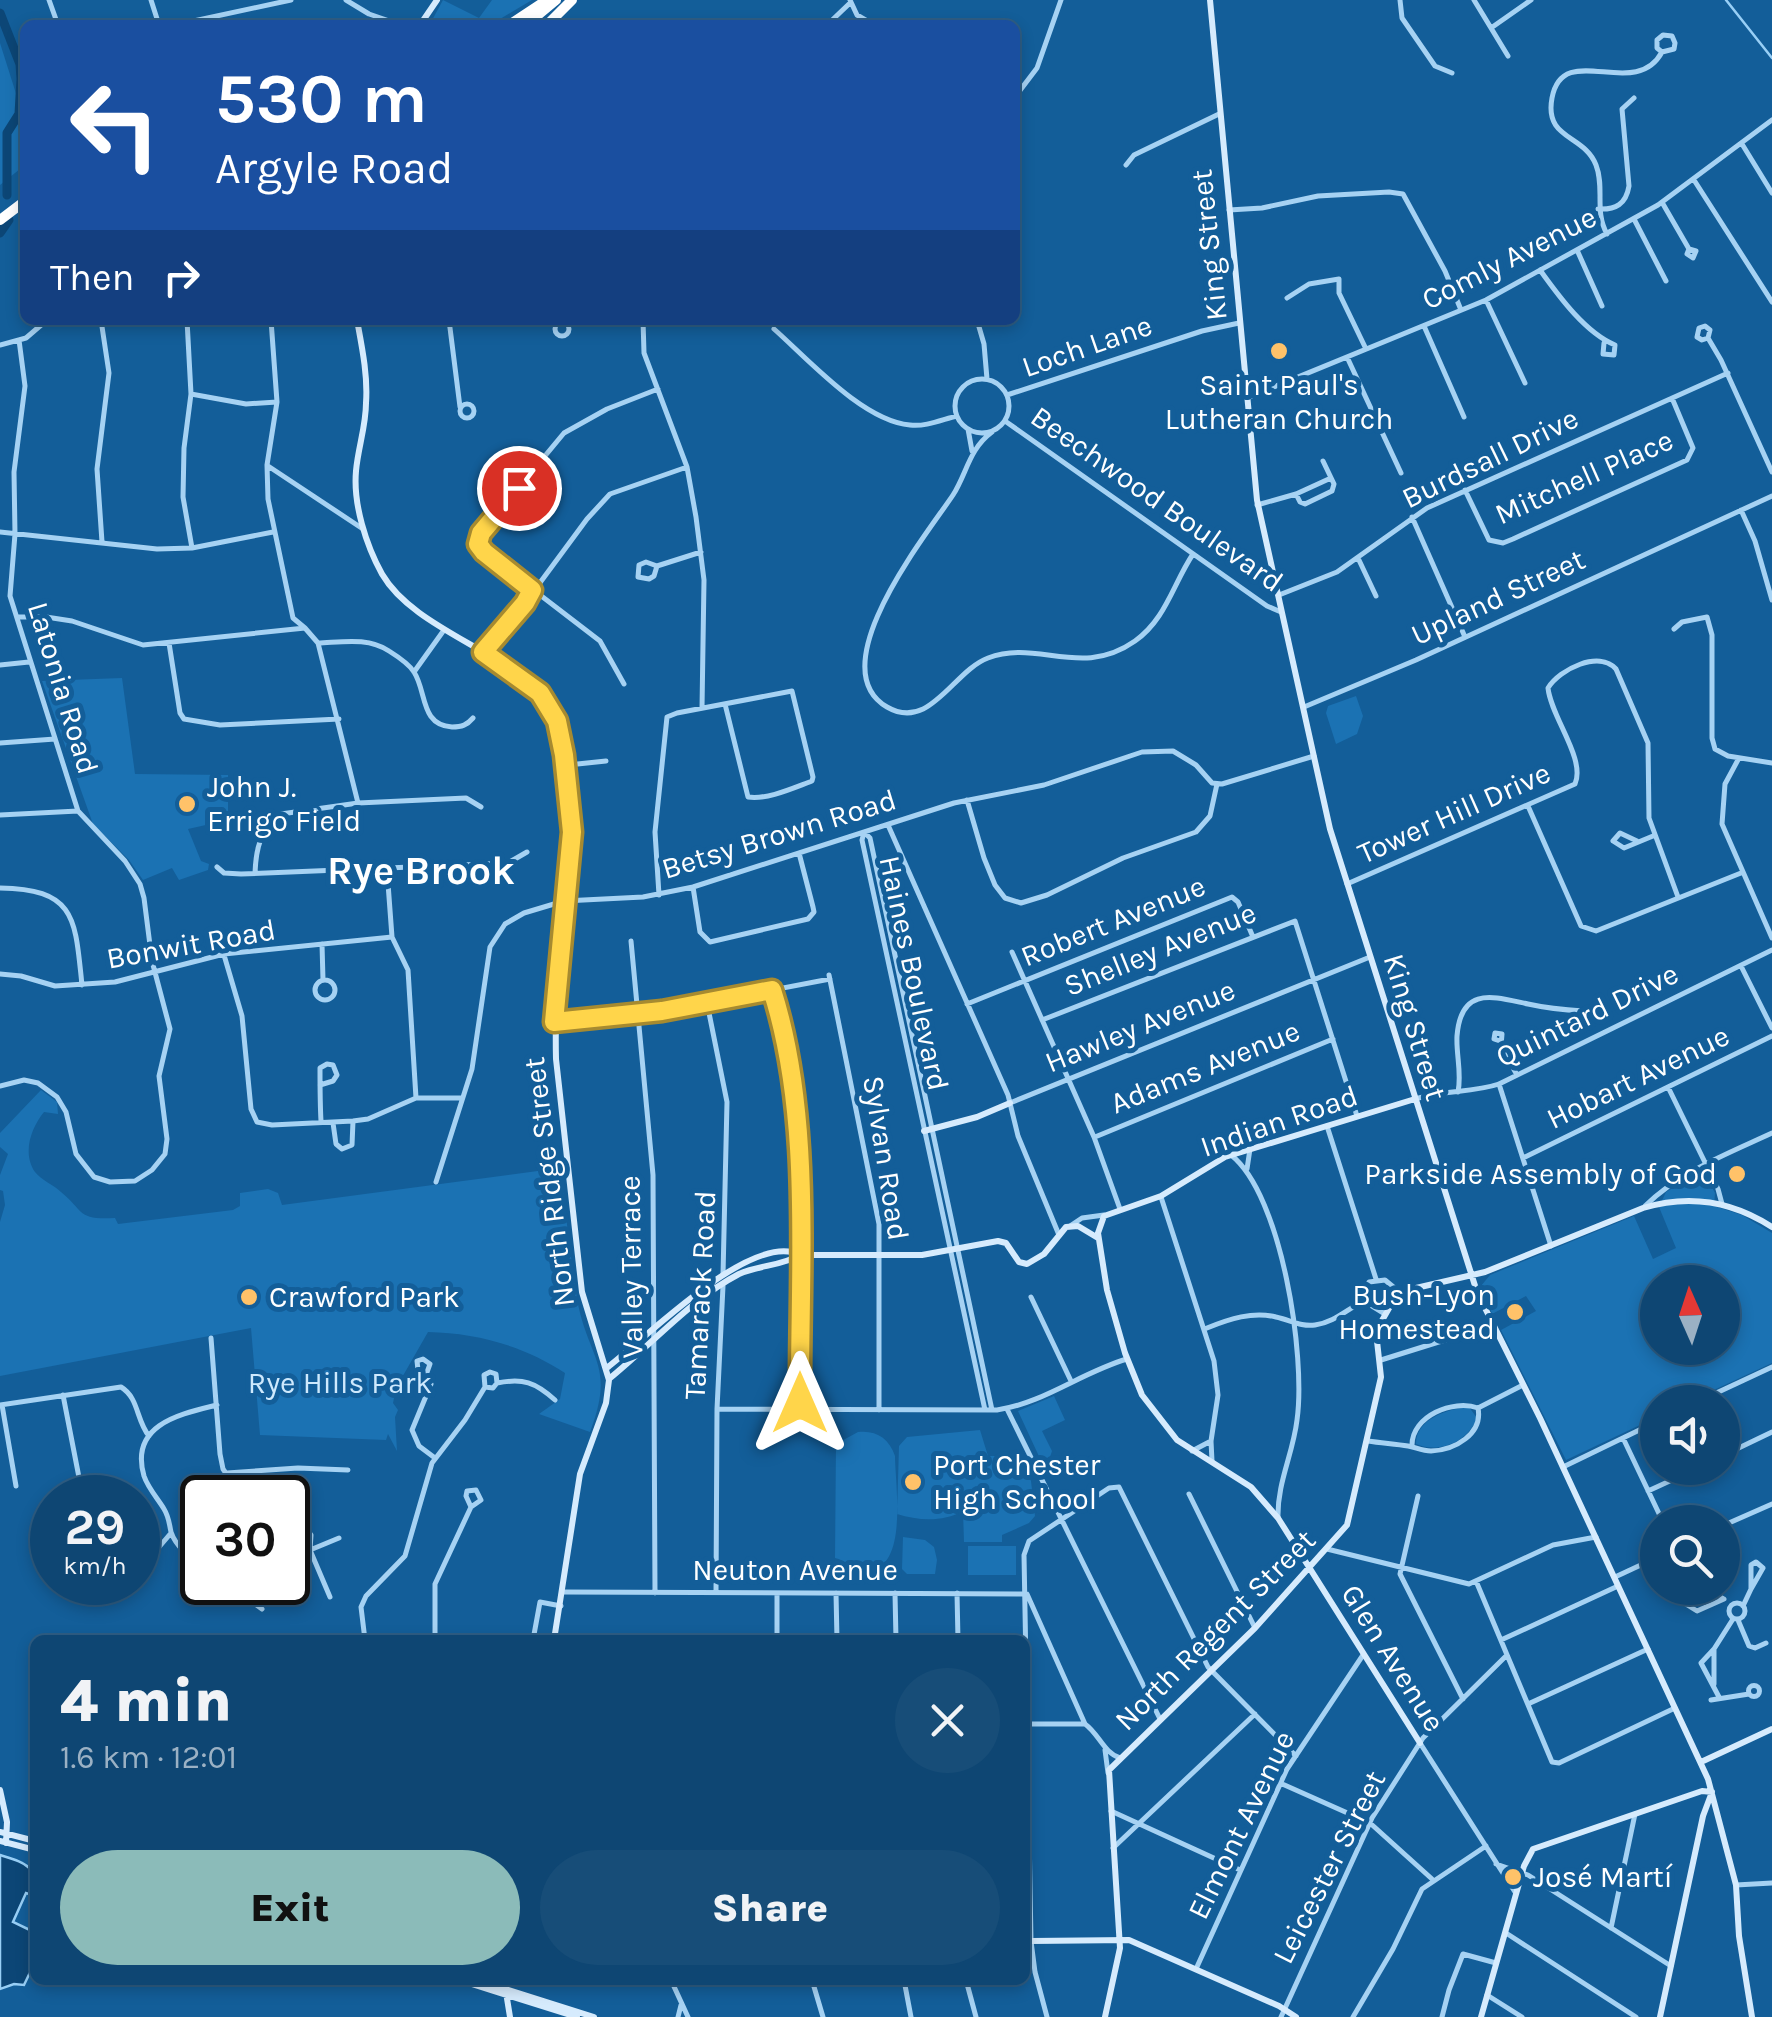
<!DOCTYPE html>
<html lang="en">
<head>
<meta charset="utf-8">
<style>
  body { margin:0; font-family:Karla,sans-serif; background:#174d78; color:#f1f3f6; height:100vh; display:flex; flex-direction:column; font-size:38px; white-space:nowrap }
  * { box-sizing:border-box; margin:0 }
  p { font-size:32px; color:#9bb1c4 }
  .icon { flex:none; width:55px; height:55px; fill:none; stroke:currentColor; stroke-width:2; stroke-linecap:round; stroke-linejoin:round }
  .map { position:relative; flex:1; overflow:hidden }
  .drawer { position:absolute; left:30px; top:1635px; width:1000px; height:350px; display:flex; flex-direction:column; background:#0e4673; border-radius:15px; box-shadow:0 5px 15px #0003,0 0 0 2px #2e5e85 }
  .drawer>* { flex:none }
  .hud { position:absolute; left:20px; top:20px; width:1000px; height:305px; border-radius:15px; box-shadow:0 5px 15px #0003,0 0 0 2px #2e5e85; background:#1a4fa0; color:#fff; overflow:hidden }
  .needle { width:65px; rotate:357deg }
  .tools { position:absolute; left:1640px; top:1265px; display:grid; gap:20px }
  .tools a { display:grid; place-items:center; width:100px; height:100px; border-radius:50%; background:#0e4673; box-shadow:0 5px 15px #0003,0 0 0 2px #2e5e85; font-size:50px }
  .speed { position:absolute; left:30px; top:1475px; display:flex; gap:20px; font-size:50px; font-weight:700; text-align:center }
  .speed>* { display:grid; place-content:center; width:130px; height:130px; border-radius:50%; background:#0e4673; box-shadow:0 5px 15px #0003,0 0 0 2px #2e5e85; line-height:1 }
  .speed small { font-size:25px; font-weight:400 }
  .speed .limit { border:5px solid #111; border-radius:15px; background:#fff; color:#111 }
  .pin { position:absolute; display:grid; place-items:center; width:85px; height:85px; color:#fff; margin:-42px; border:5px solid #fff; border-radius:50%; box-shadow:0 2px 10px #0007 }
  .me { position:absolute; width:110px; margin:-55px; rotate:0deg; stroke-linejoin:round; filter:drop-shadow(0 0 8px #0008) }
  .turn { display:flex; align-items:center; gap:35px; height:210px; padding:0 30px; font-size:45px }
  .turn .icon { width:130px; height:130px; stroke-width:2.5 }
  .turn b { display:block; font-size:70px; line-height:85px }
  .then { display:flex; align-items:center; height:95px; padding:0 30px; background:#0003; gap:20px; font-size:38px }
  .round { display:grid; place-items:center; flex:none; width:105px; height:105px; border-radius:52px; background:#174d78 }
  .headline { display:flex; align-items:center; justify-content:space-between; height:170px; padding:0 30px }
  h1 { font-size:60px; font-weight:800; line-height:75px }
  .cta { display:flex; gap:20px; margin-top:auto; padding:20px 30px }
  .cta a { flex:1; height:115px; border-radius:60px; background:#8bbbb9; color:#111; font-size:40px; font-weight:800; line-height:115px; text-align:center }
  .cta a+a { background:#174d78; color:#f1f3f6 }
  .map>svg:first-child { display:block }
</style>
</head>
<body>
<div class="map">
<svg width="1772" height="2017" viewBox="0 0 1772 2017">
  <rect width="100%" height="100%" fill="#135e99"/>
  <path fill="#1b72b3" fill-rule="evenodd" d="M443,0L479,18L492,0H532L490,25H432L430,24Z
    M0,43L25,122V165L0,185Z
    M122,678L135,774L228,775V820L188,829L201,861L209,864L208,870L179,880L172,868L143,880L129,860L93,824L42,681Z
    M1356,696L1363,716L1357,734L1336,744L1326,713L1328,706Z
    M41,1090L57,1102L58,1114L44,1112C31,1128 22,1153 35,1172C41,1180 54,1185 61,1192C85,1212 77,1220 115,1218L118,1224L233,1210L240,1206V1193L268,1189L278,1193L282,1205L560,1168C566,1212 570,1256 577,1299C588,1360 616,1364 590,1432L539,1414L560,1399L565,1373C524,1346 477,1333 428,1332L396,1388L393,1403L398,1410L395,1417L397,1451L388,1434L386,1440L260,1435L251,1328L0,1376V1222L5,1205L3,1191L0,1190V1175L8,1154L0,1147V1133Z
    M1703,1170L1715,1193L1714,1206L1742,1215L1772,1233V1363L1688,1402H1658L1657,1417L1566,1460L1501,1330L1536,1311L1526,1296L1492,1314L1481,1286L1490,1275L1634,1216L1653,1259L1676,1248L1659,1207L1666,1192ZM1658,1282H1722V1348H1658Z
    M1054,1396L1065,1420L1042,1431L1052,1451L1048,1463L1043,1465L1018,1411Z
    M1469,1407L1477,1418C1468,1442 1439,1454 1416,1444C1416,1419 1447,1409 1469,1407Z
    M980,1430L988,1456H1002V1477L1024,1466L1031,1481L1035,1516L1029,1523L1002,1535V1542H964L963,1511C943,1522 919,1521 897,1514L899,1446L907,1437Z
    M858,1432C876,1430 889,1438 895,1456C895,1485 910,1575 863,1570C851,1569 845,1560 835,1558L836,1444Z
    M903,1537L925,1540L934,1547L937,1560L935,1574H907L902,1569Z
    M968,1546H1016V1575H968Z"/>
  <path fill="#0c4676" stroke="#98cff6" stroke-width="2.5" d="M0,1855C29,1864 35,1865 35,1896L26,1893L13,1922L34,1932L32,1938L35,1940V1962L24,1985L14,1984L0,1989Z"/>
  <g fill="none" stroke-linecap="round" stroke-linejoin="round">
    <path stroke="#98cff6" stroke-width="2.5" d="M1726,0L1772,58"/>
    <path stroke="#0c4676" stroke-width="9" d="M0,13L20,64L21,79L19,114L7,133V195
      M0,233L9,220"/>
    <path stroke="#a6d2f3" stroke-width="5" d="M49,0L58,25
      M151,0L159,25
      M346,0L369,14L401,25
      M850,0L857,15L874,25
      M1400,0L1402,18L1435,66L1452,73
      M1474,0L1508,56
      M175,25L291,0
      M827,25L850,3
      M1491,28L1531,0
      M1015,97L1037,68L1061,0
      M1742,144L1772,193
      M1126,165L1134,155L1219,114
      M1694,180L1772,302
      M1663,204L1689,249L1696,251L1693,258L1687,254L1689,249
      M1598,209C1616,210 1626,204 1629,186L1622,109L1634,98
      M1229,210L1262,208L1318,196L1389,192L1403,194L1445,271L1461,310
      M1634,219L1666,281
      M1607,234C1594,211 1605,188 1596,165C1584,134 1544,140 1552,98C1563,39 1635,102 1662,52L1674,49L1675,43L1672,36L1663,35L1657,40V48L1662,52
      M1577,250L1602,306
      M1540,270C1560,298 1586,333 1615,345L1614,355L1603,354L1604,343
      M1287,298L1309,284L1339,279V293L1366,349
      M1486,300L1525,383
      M101,320L109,373L97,469L102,542
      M187,320L191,394L184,448L183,497L192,548
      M271,320L277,402L267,465L268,499L293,618L305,628
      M449,320L460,407
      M643,320L644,353L687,467L696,517L704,580L702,708
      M977,320L984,344L987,379
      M555 329a7 7 0 1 1 14 0a7 7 0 1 1-14 0Z
      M1424,326L1464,417
      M774,329C808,359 863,421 910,425C925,427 941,420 957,416
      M1708,338L1702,340L1697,337L1699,328L1705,326L1710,330L1708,338L1721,360L1772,472
      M0,345L26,338L47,320
      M1347,357L1401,473
      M955 406a27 27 0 1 1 54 0a27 27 0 1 1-54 0Z
      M191,394L246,404L277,402
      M1007,395L1202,331L1239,323
      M1247,398L1486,300L1658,205L1772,120
      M460 411a7 7 0 1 1 14 0a7 7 0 1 1-14 0Z
      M1005,421L1267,606L1281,612
      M968,429L972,451
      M992,432C969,449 967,473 953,495C927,534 819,667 887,707C930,732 953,671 988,658C1038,639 1081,679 1135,641C1166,619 1173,584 1193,554
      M268,466L363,529
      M1465,490L1489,540L1503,543L1513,539L1687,460L1693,448L1672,398
      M1296,494L1300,502L1305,504L1332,491L1334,484L1323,461
      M1257,505L1296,494L1331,478
      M1741,510L1755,541L1772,600
      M1412,517L1465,637
      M0,532L157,549L192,548L273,532
      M1358,558L1376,596
      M657,566L654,576L649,579L638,577L639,565L646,562L657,566L701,552
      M1279,595L1337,572L1427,508L1728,373
      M18,617H46L72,621L143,645L305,628L318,643C343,642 368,637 389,651C397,656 409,664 414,672C427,692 420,725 452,727C462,727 467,725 473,718
      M1674,629L1682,622L1707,617L1712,635V738L1715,749L1728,756L1772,763
      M169,643L180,713L184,719L220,725L339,719
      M318,643L358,803
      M483,652L525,603L587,519L610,494L687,467
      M0,665L29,662
      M414,672L444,630
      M624,684L600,641L484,552L479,544L481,533L564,433L607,409L658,389
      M1304,707L1416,660L1772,496
      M0,743L55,739
      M1739,758L1725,784L1722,824L1772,938
      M568,765L606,761
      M967,800L984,858L995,885L1005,898L1021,903L1047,895L1123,858L1196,832L1210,816L1217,784
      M1528,806L1581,926L1596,931L1741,873
      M0,815L78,811
      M888,825L1008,1095L1018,1136L1059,1235
      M864,832L862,840L985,1410
      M865,833L870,838L992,1410
      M1637,841L1620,833L1613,841L1624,848L1653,836
      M217,867L224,873L241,874L508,863L527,852
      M387,870L392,937L408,970L416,1098
      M255,873C256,848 260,830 281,814L358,803L466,798L481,807
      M1347,884L1575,784C1586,759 1551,717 1548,688C1560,669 1599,650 1616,669L1648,743L1649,818L1678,897
      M693,887L700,932L710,942L808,919L814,912L813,907L799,853
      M0,888C77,889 75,920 82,985
      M659,895L655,832L667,717L677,713L792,691L813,777L812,781C793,788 767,800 748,797L725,704
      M631,941L653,1175L655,1593
      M322,944L323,980
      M1012,952L1094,1137L1120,1209
      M224,955L242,1016L251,1109L257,1122L272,1125L353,1121L368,1119L416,1098H462
      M1741,966L1772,1028
      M0,974L21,976L55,986L115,982L224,954L392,937
      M829,975L879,1224V1410
      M315 990a10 10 0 1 1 20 0a10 10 0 1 1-20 0Z
      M772,990C799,1078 800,1173 800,1264C799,1313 801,1362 800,1410
      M707,1003L727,1102L723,1275
      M967,1004L1232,897L1238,902L1253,937
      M1042,1020L1295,921L1357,1116
      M557,1022L662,1011L830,979
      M1500,1041L1494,1039L1495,1033L1502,1034L1501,1046L1517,1075
      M1499,1084L1551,1246
      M320,1085L333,1081L337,1075L333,1065L327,1064L320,1068C320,1086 320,1104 321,1121
      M0,1086L24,1080L38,1083L57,1097L66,1112L76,1154L94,1177L110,1182L135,1181L152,1170L165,1154L167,1139L159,1076L170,1029L152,961L144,898L140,884L125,861L78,811L10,596L15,534L14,472L25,386L19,340
      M1668,1087L1718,1189L1722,1204
      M1458,1092C1462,1073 1456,1055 1457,1036C1461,985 1494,997 1528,1004C1546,1008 1565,1010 1583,1011
      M1415,1099C1443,1090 1472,1093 1499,1084L1772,950
      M1010,1103L1370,957
      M333,1123L336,1144L342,1149L352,1145L353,1121
      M1327,1126L1376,1279
      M1095,1137L1333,1039
      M1231,1155C1282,1195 1306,1357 1297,1420C1293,1454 1277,1483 1278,1518
      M1523,1158L1772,1036
      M1247,1169L1250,1149
      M436,1182L472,1069L490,947L505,924L524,913L564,901L643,897L693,887L954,803L1044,785L1142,752L1173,751L1196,765L1212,783L1222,784L1314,756
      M1161,1197L1214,1361L1218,1395L1211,1441L1212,1461
      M1645,1206C1679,1172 1729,1153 1772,1133
      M1070,1226L1082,1218L1104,1215
      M1031,1297L1071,1381
      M1385,1314L1364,1301L1363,1292L1369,1282L1385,1280L1403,1295
      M1207,1328C1229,1319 1253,1311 1276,1317C1290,1320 1301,1327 1315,1325C1335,1322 1347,1309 1364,1301
      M211,1338L220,1454L223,1469L243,1498
      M1381,1360L1493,1325
      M426,1375L430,1364L423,1359L417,1361L418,1370L431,1384L412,1430L419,1446L435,1458
      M485,1387L484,1375L490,1372L496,1374L497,1383
      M63,1395L83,1498
      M1697,1402L1772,1367
      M0,1405L121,1387C139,1398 136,1420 149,1436
      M2,1405L16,1486
      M1478,1408L1523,1385
      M717,1409L997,1410C1044,1403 1082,1372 1127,1359
      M1007,1409L1160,1719
      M1623,1438L1663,1522
      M1368,1441C1381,1443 1395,1444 1408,1446C1415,1447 1422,1451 1431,1451C1455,1450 1483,1434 1478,1408C1453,1399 1412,1416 1412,1445
      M1192,1451L1211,1441
      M1722,1456L1772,1432
      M1563,1467L1658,1421
      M227,1473L298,1468L348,1470
      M1648,1491L1698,1468
      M1189,1494L1255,1628
      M1418,1496L1400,1574L1463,1699
      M288,1520L303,1524L311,1535L310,1550L330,1597
      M1722,1526L1772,1504
      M1327,1549L1469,1584L1553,1545L1596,1537
      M310,1550L339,1538
      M138,1561L154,1553L171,1533
      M1756,1562L1763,1568L1751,1589V1565Z
      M202,1566C190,1557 176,1547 171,1532C169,1523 169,1517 164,1509C158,1499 148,1488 144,1476C129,1424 181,1414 217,1405
      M1722,1571L1723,1570
      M1615,1577L1658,1557
      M1476,1581L1552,1762L1559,1763L1675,1708
      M124,1582V1583
      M226,1582L262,1609
      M1660,1588L1697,1611L1724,1599
      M1710,1588L1723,1599
      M563,1592L1027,1594L1085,1724C1099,1734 1104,1753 1120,1758
      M716,1592L717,1409L723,1286
      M836,1593L837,1640
      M895,1593L896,1640
      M957,1593L958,1640
      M1729 1611a8 8 0 1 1 16 0a8 8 0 1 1-16 0Z
      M1743,1606L1751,1589
      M1738,1620L1749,1646L1755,1648L1766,1643
      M365,1640L361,1607L366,1596L405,1556L432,1463L465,1420L485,1387L493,1388L497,1383C523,1378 535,1382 555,1400
      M435,1640V1584L471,1507L481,1500L476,1490L467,1491L466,1496L471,1507
      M533,1640L540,1602L561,1606
      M777,1640V1593
      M1501,1640L1618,1586
      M1714,1649V1684
      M1748.5 1691a5.5 5.5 0 1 1 11 0a5.5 5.5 0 1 1-11 0Z
      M1719,1697L1701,1663L1714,1649L1733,1619
      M1711,1700L1749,1694
      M1528,1704L1648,1649
      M1028,1724H1085
      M1420,1743L1515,1892
      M1105,1750L1108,1773
      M1280,1783L1370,1823L1432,1879
      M1111,1811L1240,1870
      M1113,1848L1255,1714
      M1496,1864L1528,1875L1671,1966
      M1736,1885L1772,1883
      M1611,1928L1635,1814
      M1506,1933L1636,2017
      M1196,1969L1287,1769L1363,1655
      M671,1980L688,2017
      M812,1980L823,2017
      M904,1980L911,2017
      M966,1980L976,2017
      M1487,1995L1522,2017
      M678,2017L681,2005
      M1047,2017L1035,1972L1031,1941L1024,1555L1029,1541L1109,1488L1119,1487L1208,1667L1296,1756
      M1281,2017L1372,1818L1423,1738L1507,1655
      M1353,2017L1393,1949L1422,1889L1486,1846
      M1442,2017L1449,1990L1463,1954L1496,1963"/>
    <path stroke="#d6ebfd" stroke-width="6" d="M1210,0L1257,500L1330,829L1477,1292L1540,1418L1708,1779L1736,1885L1739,1936L1752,2017
      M420,25L437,0
      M357,320C362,347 368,376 366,403C366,426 358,448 356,471C353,504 366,545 382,574C418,636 531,656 555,718C583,788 566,865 560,937C557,978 555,1018 556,1059L582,1292L609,1380L606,1403L580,1474L554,1640
      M1415,1099L1225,1157L1161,1196L1104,1216L1098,1233L1107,1290L1125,1353L1142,1395L1177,1440L1251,1487L1278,1518L1420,1743
      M924,1131L977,1117L1010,1103
      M608,1367C645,1339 752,1230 800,1255H922L998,1241L1006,1243L1019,1262L1027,1264L1044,1254L1066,1227L1078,1226L1098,1238
      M609,1379C651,1345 691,1299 739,1274C759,1265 782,1266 800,1255
      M1701,1762L1772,1729
      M0,1790L7,1822L6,1843
      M0,1832L35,1841
      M0,1841L35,1850
      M1031,1941L1129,1940L1279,2006L1296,2017
      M459,1980L577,2017
      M477,1980L594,2017
      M504,1980L510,2017
      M1105,2017L1120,1948L1109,1770L1255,1628L1347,1525L1381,1377L1377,1341L1380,1324L1392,1303L1416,1288L1485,1272L1643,1208C1689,1194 1732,1201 1772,1227
      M1481,2017L1524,1866L1533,1849L1702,1791L1712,1792L1703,1816L1660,2017"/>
    <path stroke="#fff" stroke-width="10" d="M509,25L547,0
      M526,25L556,0
      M547,25L572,0
      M0,220L25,201"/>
  </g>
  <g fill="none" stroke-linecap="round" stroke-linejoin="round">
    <defs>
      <path id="route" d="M519,488L481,533L478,544L484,552L532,590L525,603L483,652L540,693L557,721L564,755L572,832L554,1022L662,1011L772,990C813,1118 799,1270 800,1403"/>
    </defs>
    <use href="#route" stroke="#a68a30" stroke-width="25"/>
    <use href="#route" stroke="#ffd54a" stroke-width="18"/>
  </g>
  <g fill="#ffc269" stroke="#135e99" stroke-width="4">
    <circle cx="1279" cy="351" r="10"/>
    <circle cx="187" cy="804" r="10"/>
    <circle cx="1737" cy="1174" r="10"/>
    <circle cx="249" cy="1297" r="10"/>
    <circle cx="1515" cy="1312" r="10"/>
    <circle cx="913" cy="1482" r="10"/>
    <circle cx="1513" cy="1877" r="10"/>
  </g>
  <g text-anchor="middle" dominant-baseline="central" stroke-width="10" stroke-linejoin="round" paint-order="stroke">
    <g font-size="30" fill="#fff" stroke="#135e99">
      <text transform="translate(1209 245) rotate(-96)">King Street</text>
      <text transform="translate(1509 258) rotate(-27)">Comly Avenue</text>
      <text transform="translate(1087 346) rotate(-19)">Loch Lane</text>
      <text transform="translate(1490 458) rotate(-26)">Burdsall Drive</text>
      <text transform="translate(1584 477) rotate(-24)">Mitchell Place</text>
      <text transform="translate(1157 499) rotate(35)">Beechwood Boulevard</text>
      <text transform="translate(1498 597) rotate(-25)">Upland Street</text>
      <text transform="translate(63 688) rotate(73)">Latonia Road</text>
      <text transform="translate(1454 813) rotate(-24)">Tower Hill Drive</text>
      <text transform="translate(779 834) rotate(-17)">Betsy Brown Road</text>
      <text transform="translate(1113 921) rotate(-22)">Robert Avenue</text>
      <text transform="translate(191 944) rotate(-10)">Bonwit Road</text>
      <text transform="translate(1160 949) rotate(-22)">Shelley Avenue</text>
      <text transform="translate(914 973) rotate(78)">Haines Boulevard</text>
      <text transform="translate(1587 1015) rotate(-26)">Quintard Drive</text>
      <text transform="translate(1140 1026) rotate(-22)">Hawley Avenue</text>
      <text transform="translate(1415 1027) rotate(73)">King Street</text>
      <text transform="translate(1205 1067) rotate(-22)">Adams Avenue</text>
      <text transform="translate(1638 1077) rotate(-26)">Hobart Avenue</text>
      <text transform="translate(1279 1121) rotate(-19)">Indian Road</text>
      <text transform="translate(886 1158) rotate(81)">Sylvan Road</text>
      <text transform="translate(549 1182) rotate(-97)">North Ridge Street</text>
      <text transform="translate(631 1267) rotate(-91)">Valley Terrace</text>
      <text transform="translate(700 1295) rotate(-87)">Tamarack Road</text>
      <text x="795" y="1570">Neuton Avenue</text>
      <text transform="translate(1215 1630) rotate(-45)">North Regent Street</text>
      <text transform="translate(1393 1658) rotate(58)">Glen Avenue</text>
      <text transform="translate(1241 1825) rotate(-64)">Elmont Avenue</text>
      <text transform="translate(1329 1867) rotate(-63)">Leicester Street</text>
    </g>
    <g font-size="30" fill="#fff" stroke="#135e99" text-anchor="start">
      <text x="1279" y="385" text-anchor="middle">Saint Paul's<tspan x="1279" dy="34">Lutheran Church</tspan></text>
      <text x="207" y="787">John J.<tspan x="207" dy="34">Errigo Field</tspan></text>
      <text x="1717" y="1174" text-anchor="end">Parkside Assembly of God</text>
      <text x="1495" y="1295" text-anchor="end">Bush-Lyon<tspan x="1495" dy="34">Homestead</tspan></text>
      <text x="269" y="1297">Crawford Park</text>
      <text x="933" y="1465">Port Chester<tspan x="933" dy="34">High School</tspan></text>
      <text x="1533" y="1877">José Martí</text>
    </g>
    <g font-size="30" fill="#cee9fd" stroke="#135e99">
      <text x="340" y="1383">Rye Hills Park</text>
    </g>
    <g font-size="40" font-weight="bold" fill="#fff" stroke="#135e99">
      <text x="421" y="870">Rye Brook</text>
    </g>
  </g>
</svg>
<div class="tools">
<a><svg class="needle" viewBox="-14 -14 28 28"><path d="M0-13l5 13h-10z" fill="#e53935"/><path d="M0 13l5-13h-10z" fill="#9bb1c4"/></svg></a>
<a><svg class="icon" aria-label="sound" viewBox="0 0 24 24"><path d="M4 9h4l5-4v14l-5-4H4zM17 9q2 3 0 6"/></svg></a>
<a><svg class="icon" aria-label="search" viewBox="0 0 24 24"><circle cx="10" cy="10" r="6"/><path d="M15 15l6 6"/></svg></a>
</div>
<div class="speed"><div>29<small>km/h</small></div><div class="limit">30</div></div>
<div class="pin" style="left:519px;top:488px;background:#d93025"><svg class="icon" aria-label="arrive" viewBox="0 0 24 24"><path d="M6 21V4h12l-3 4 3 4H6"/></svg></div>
<svg class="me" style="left:800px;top:1403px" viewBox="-20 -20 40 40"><path d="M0-17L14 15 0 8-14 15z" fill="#ffd54a" stroke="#fff" stroke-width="4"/></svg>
<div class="hud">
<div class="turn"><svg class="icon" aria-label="left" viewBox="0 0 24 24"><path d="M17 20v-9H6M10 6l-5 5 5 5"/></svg><div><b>530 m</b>Argyle Road</div></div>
<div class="then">Then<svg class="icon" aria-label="right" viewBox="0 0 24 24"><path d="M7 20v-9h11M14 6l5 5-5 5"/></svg></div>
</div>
<section class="drawer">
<div class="headline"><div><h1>4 min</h1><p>1.6 km · 12:01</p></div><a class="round"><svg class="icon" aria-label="close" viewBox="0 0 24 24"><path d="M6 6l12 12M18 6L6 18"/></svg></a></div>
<div class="cta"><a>Exit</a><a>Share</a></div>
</section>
</div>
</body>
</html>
